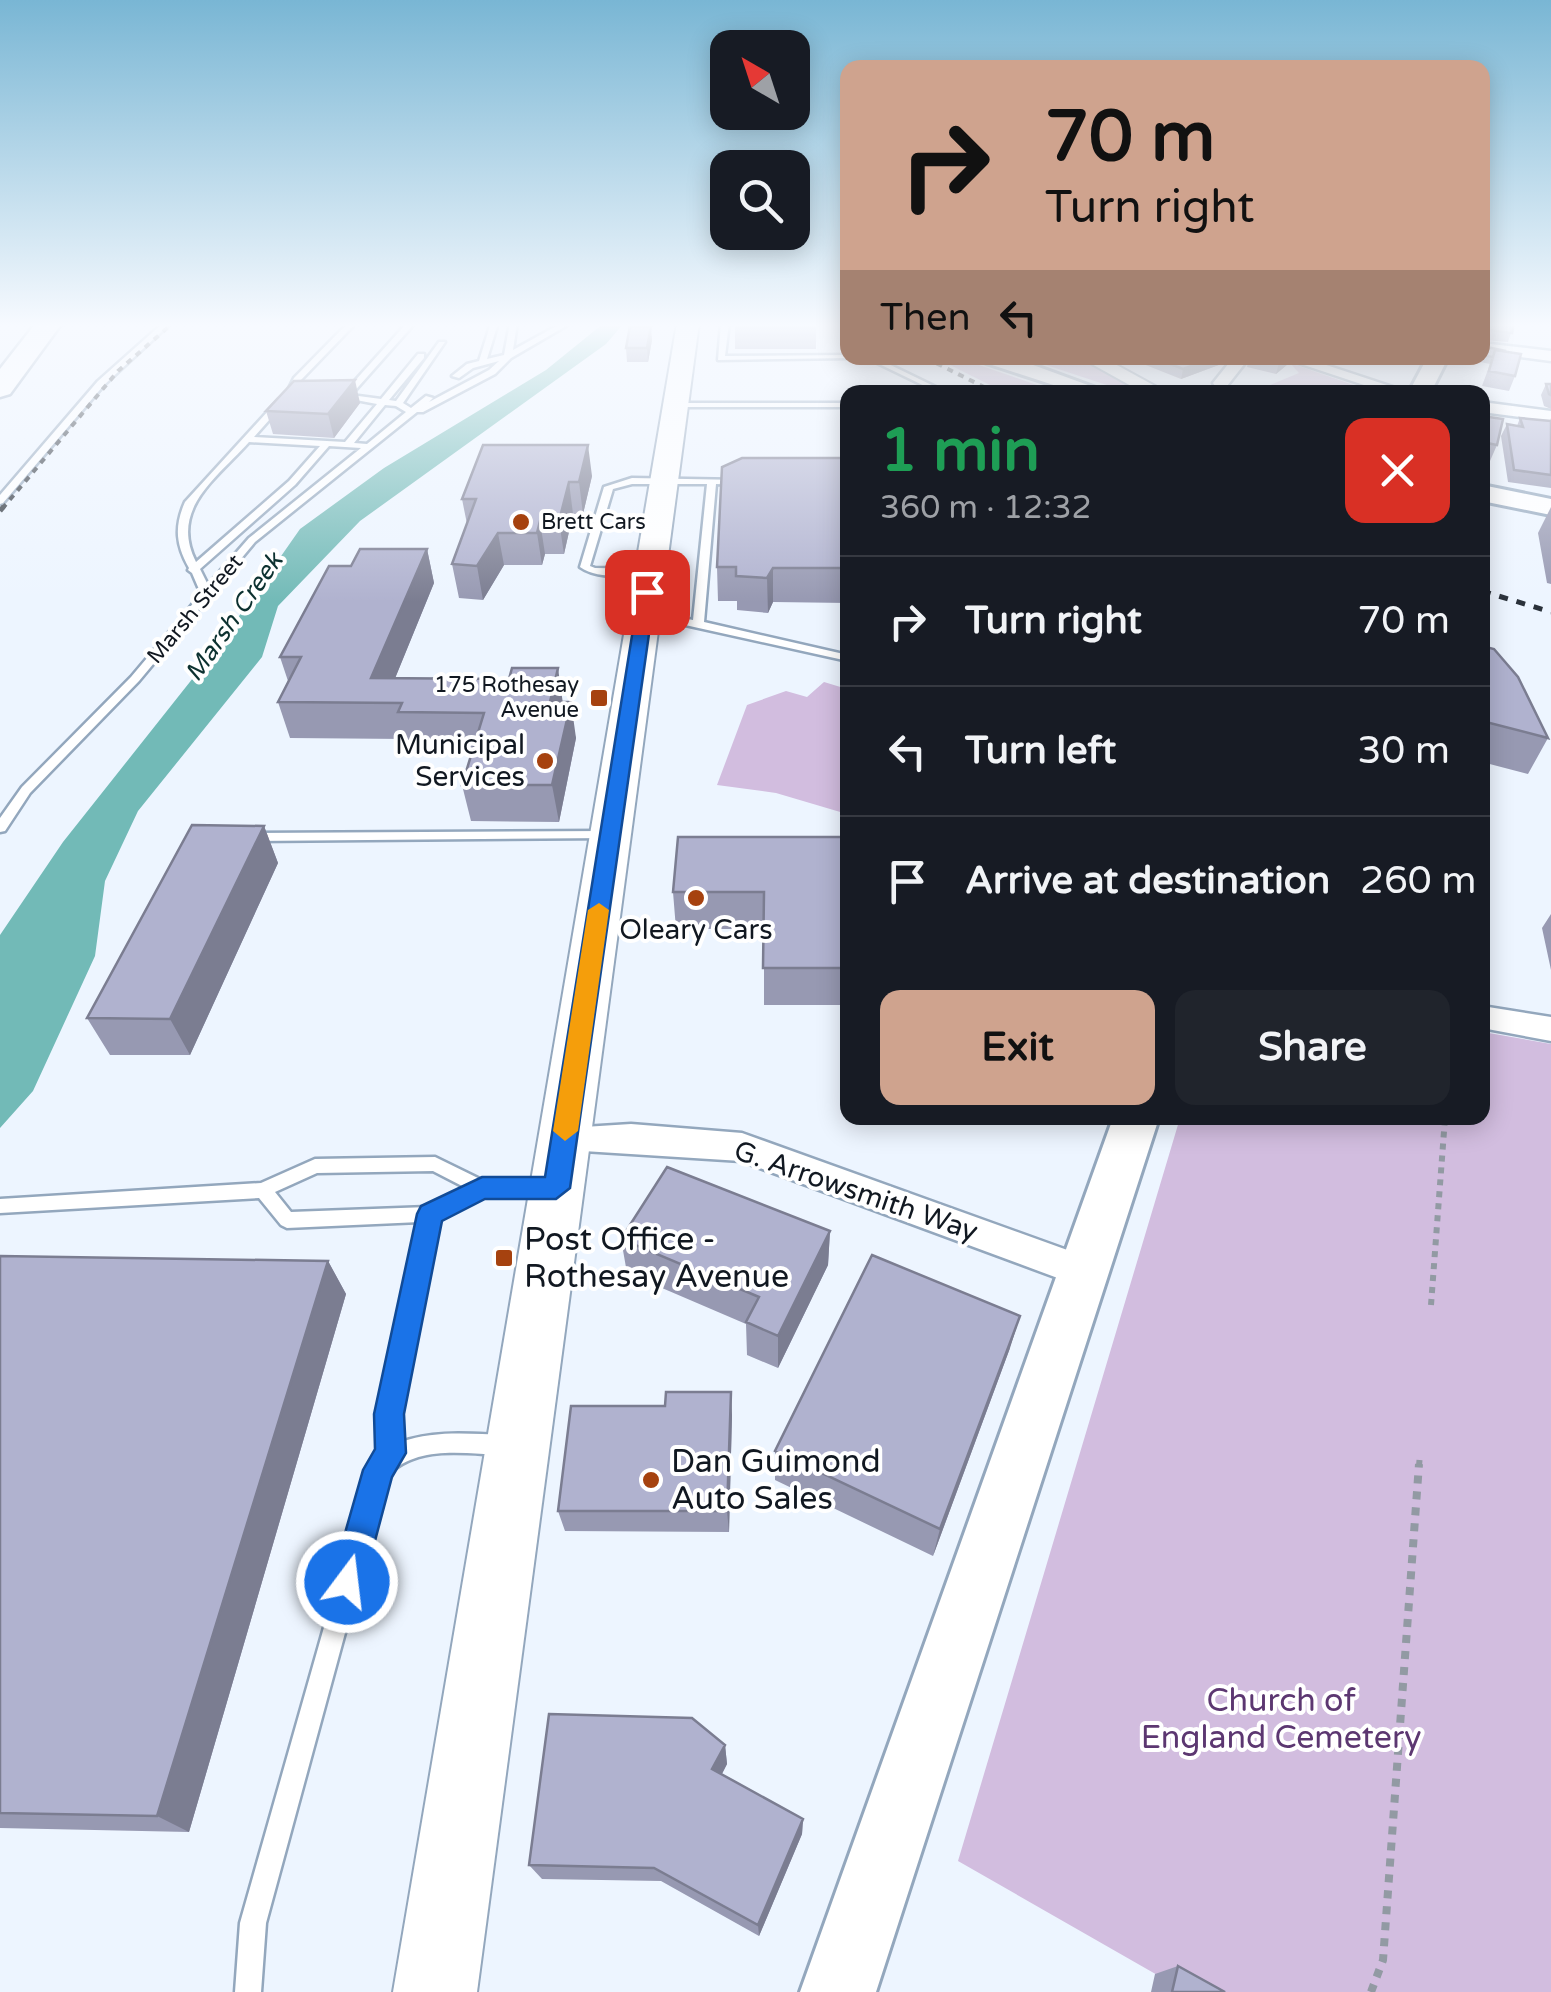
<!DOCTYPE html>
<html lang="en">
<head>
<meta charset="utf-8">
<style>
  body { margin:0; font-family:"Varela Round",sans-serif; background:#20242c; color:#f1f3f6; height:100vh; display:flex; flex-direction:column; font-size:38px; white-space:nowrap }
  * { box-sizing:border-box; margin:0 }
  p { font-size:32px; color:#9ea1a6 }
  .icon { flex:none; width:55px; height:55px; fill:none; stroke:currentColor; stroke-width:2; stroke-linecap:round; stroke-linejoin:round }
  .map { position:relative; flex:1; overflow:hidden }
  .sheet { position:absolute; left:840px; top:385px; width:650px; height:740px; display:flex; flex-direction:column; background:#171b24; border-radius:20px; box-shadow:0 5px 25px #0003 }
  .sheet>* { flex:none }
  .hud { position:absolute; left:840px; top:60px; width:650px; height:305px; border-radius:20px; box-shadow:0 5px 25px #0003; background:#cfa38e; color:#111; overflow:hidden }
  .needle { width:65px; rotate:321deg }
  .fabs { position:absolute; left:710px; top:30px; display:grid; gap:20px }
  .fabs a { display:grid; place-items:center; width:100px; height:100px; border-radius:20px; background:#171b24; box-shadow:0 5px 25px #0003; font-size:50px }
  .pin { position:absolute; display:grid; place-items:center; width:85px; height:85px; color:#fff; margin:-42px; border-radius:20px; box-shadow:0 5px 15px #0006 }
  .me { position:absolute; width:110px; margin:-55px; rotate:15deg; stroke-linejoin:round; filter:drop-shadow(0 0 8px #0008) }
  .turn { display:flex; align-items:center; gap:35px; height:210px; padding:0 40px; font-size:45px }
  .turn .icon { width:130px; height:130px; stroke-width:2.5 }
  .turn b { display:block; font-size:70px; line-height:85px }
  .then { display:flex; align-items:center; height:95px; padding:0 40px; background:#0003; gap:20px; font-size:38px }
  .round { display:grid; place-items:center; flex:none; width:105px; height:105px; border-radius:20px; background:#20242c }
  .overview { display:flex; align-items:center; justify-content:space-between; height:170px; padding:0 40px }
  h1 { font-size:60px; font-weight:800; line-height:75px; color:#1e9e55 }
  .button { display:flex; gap:20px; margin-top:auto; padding:20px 40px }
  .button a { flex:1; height:115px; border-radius:20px; background:#cfa38e; color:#111; font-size:40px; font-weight:800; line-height:115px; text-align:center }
  .button a+a { background:#20242c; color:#f1f3f6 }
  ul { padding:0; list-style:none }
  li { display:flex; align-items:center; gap:30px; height:130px; padding:0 40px; border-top:2px solid #363941 }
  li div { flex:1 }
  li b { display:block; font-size:38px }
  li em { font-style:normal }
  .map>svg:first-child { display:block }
</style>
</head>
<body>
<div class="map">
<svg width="1551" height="1992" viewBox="0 0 1551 1992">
  <rect width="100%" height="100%" fill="#edf5ff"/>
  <path fill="#d2bddf" d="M936,358H959L1057,392H1004Z
    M1060,358H1083L1149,392H1128L1040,363Z
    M1290,363L1374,392H1261L1263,388L1299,373Z
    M824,682L847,689V814L776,793L717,785L747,705L786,691L807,697Z
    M1483,1032L1551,1044V1992H1187L958,1861L1180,1118H1482Z"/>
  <path fill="#72bab7" d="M604,323H624L606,344L360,521L278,606L262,657L138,811L105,881L95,956L33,1091L0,1128V935L63,842L216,649L300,529L384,468L546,370Z"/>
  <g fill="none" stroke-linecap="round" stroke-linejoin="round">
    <defs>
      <path id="service" d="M163,323H171L104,385L3,503L0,504V495L98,381Z
        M348,323H356L300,381L296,390L299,396L292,398L288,390L294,378Z
        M407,323H415L351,395L381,399L418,354H424V358L389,400L396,401L439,342H445L403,403L411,408L426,396L433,398L429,402L489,370L499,361L473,368L459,378L452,376L467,364L479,361L491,323H498L487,359L504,355L510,323H517L513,350L562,323H571L511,358L495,374L423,412H417L255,542L139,681L30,793L5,831L0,832V818L22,787L131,677L201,594L192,573L188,570L189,568C176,545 174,527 185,502L279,399L286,401L254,437L345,442L377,404L335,396L343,394ZM385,405L396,406L406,412L367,444L354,443ZM249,442L320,446L289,481L196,562C169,509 217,478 249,442ZM329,446L361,448L249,538L208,585L200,569L295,485Z
        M721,323H729L725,356L848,355V358H851L718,360Z
        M867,358H876L946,392H937Z
        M675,403H848V407H672V403Z
        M632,478L742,480L744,482L739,485L716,484L704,622L848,655V661L640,615L639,613L644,610L693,620L707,484H632L613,489L590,566L595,568L650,569L655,572L650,575C628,575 598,580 580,567L604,487Z
        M606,831L611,832L613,835L611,838L249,841L242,837L249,833Z
        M435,1157L484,1181H549L555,1183L558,1188L555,1193L549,1195H484L438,1218L399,1414L401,1442C435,1430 470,1434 505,1435L512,1438L515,1445L512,1452L505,1455C465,1454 418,1444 388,1475L266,1923L261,1992H235L240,1923L369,1469L372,1462L381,1453L379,1414L420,1222L287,1228L281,1225L259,1198L0,1213V1199L261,1183L315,1159ZM433,1171L466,1188L428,1207L291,1212L275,1192L317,1173Z"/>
      <path id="minor" d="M1482,343L1551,351V361L1482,352Z
        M1233,358H1249L1227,386H1215L1213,383Z
        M1283,358H1305L1408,392H1385Z
        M1482,402L1551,411V421L1482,412Z
        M1482,1006L1551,1017V1041L1482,1028Z
        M631,1124L742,1133L1095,1260L1100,1271L1095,1282L1082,1287L741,1161L552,1149L547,1139L552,1129Z"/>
      <path id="tertiary" d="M1081,358H1104L1166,392H1142Z"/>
      <path id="secondary" d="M984,358H1014L1107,392H1075L986,363Z
        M1427,358H1448L1431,392H1409Z
        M1482,485L1551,499V515L1482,501Z
        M1113,1118H1159L876,1992H800Z"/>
      <path id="primary" d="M677,323H699L477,1992H393Z"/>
      <path id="motorway" d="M36,323H62L10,394L0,397V369Z"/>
    </defs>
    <use href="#service" stroke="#93a7bd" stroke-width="5"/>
    <use href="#minor" stroke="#93a7bd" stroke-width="5"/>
    <use href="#tertiary" stroke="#93a7bd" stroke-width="4"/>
    <use href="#secondary" stroke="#93a7bd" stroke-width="6"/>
    <use href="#primary" stroke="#93a7bd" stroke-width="4"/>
    <use href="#motorway" stroke="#93a7bd" stroke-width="5"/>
    <path stroke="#929aa3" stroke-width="6" stroke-dasharray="6 6" stroke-linecap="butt" d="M1431,1305L1445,1118
      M1419,1466L1420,1454"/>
    <path stroke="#929aa3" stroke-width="8" stroke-dasharray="8 8" stroke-linecap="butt" d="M1371,1992L1383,1960L1419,1464"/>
    <use href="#service" fill="#fff" fill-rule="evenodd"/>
    <use href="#minor" fill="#fff" fill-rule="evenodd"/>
    <use href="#tertiary" fill="#fff" fill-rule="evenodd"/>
    <use href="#secondary" fill="#fff" fill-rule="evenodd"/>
    <use href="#primary" fill="#fff" fill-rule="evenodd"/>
    <use href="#motorway" fill="#fff" fill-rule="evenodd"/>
    <path stroke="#2a313a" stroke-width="4" stroke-dasharray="6 6" stroke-linecap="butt" d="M926,358L994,392
      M2,509L118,371L173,323"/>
    <path stroke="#2a313a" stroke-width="5" stroke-dasharray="9 9" stroke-linecap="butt" d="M0,511L4,506
      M1482,591L1551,612"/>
  </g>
  <path fill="#9799b2" d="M735,323H816V349H735Z
    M1489,323H1514L1508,342L1485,340Z
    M652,340L648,362H627L626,348Z
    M1482,346L1515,376L1509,391L1482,386L1490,364L1475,361L1477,358H1482Z
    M1128,358H1230L1224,363L1181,379Z
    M1249,358H1290L1288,364L1276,374L1247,367Z
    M1383,358H1410L1408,362Z
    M1546,384H1551V409L1544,406L1541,395Z
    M360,403L334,438L273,434L266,411Z
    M1482,416L1497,445L1490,461L1482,459Z
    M1520,418L1550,421L1551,418V488L1508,482L1501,436L1507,424L1517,426Z
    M848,458V603L773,602L768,613L737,610V601H718L717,567Z
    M592,476L583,514H573L564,554H545L542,565H504L483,600L459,598L452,564L467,524L462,499Z
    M1551,507V584L1547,583L1538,533Z
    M427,549L434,583L395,678L563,702L576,738L559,822L471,821L462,785L473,749H408L405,739L290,738L278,702L288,681L280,657L351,566Z
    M1482,646L1548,738L1528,774L1482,762Z
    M264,826L278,863L190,1055H110L87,1018Z
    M848,837V1005H764V929H676L673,892Z
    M1551,914V970L1542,928Z
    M830,1231L828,1265L778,1368L747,1355L746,1324L627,1273L621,1239Z
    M0,1256L328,1261L346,1294L189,1832L0,1828Z
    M1010,1348L933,1556L775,1480V1451Z
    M665,1406L732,1415L729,1532L565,1531L558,1511Z
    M725,1745L727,1764L722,1774L803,1819L802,1834L759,1936L661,1881L542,1879L529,1865Z
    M1178,1966L1225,1992H1151L1155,1974Z"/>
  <path fill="#7b7d91" d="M651,326L652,340L648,362L647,348Z
    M1214,358H1230L1224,363L1181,379L1183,369Z
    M1286,358H1290L1288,364L1276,374L1279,363Z
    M355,380L360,403L334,438L328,414Z
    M588,445L592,476L583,514L579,482Z
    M569,482L573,514L564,554L559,521Z
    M540,521L545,554L542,565L537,533Z
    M498,533L504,565L483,600L477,566Z
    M427,549L434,583L385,703L371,678Z
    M773,568V602L768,613L767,578Z
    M558,668L563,704L550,702Z
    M571,702L576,738L559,822L552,785Z
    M264,826L278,863L190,1055L170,1019Z
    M830,1231L828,1265L778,1368V1336Z
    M328,1261L346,1294L189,1832L157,1816Z
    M1020,1316L1010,1348L933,1556L940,1529Z
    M731,1392L732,1415L729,1532L727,1511Z
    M725,1745L727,1764L715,1787L712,1769Z
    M803,1819L802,1834L759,1936L758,1925Z"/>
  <path fill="#b0b2cf" stroke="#7b7d91" stroke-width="2.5" d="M1490,323H1514L1512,333L1489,330Z
    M630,326H651L647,348H626Z
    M1482,346L1506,351L1495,350L1493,357L1482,355Z
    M1495,350L1521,354L1515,376L1489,371Z
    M1155,358H1214L1183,369Z
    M1253,358H1286L1279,363Z
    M355,380L328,414L266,411L294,381Z
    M1546,384H1551V395L1549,394Z
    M1482,416L1503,419L1497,445L1482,442Z
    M1520,418L1551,421V475L1514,470L1507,424L1523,427Z
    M483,445H588L579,482H569L559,521H540L537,533H498L477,566L452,564L476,499H462Z
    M742,458H848V568H773L767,578L736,576V567H717L722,467Z
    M360,549H427L371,678L509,679L512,668H558L550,702H571L552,785H462L484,713L398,712L402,703L278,702L301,657H280L329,566H351Z
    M1482,646L1494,649L1518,677L1548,738L1482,721Z
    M192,825L264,826L170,1019L87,1018Z
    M678,837H848V968H763L764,892H673Z
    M667,1167L830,1231L778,1336L746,1322L759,1297L621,1239Z
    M872,1255L1020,1316L940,1529L775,1451Z
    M0,1256L328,1261L157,1816L0,1813Z
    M666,1392H731L727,1511H558L571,1406H665Z
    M549,1714L692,1718L725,1745L712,1769L803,1819L758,1925L654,1868L529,1865Z
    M1178,1966L1225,1992H1172Z"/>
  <linearGradient id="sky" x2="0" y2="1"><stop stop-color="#79b6d4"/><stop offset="0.54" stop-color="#f7faff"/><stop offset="1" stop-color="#f7faff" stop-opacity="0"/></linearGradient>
  <rect width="1551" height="602" fill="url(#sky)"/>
  <path fill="#1a73e8" stroke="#114b97" stroke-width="2.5" d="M647,588L655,592L570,1188L556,1199H485L442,1221L404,1414L406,1453L392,1477L364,1582L359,1594L347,1599L336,1594L331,1582L363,1470L375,1449L374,1414L417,1214L421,1206L482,1177H545L639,592Z"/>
  <path fill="#f59e0b" d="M599,903L609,910L578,1131L565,1141L553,1131L588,910Z"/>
  <g fill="#a6420f" stroke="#fff" stroke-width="4">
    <circle cx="521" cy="522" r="10"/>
    <rect x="589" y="688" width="20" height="20" rx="5"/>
    <circle cx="545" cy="761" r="10"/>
    <circle cx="696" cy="898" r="10"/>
    <rect x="494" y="1248" width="20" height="20" rx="5"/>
    <circle cx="651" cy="1480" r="10"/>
  </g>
  <g text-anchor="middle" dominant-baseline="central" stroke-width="8" stroke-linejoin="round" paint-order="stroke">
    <g font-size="22" fill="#111821" stroke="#fff" text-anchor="start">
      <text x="541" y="522">Brett Cars</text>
      <text x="579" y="685" text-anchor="end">175 Rothesay<tspan x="579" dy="25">Avenue</tspan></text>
    </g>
    <g font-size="22" fill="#111821" stroke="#fff">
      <text transform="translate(195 609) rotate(-50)">Marsh Street</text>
    </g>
    <g font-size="25" font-style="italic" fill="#0c3130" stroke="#fff">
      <text transform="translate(234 617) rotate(-55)">Marsh Creek</text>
    </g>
    <g font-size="28" fill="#111821" stroke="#fff" text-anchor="end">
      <text x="525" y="745">Municipal<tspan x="525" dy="32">Services</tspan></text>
      <text x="696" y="930" text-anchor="middle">Oleary Cars</text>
    </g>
    <g font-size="28" fill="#111821" stroke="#fff">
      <text transform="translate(856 1191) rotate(19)">G. Arrowsmith Way</text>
    </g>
    <g font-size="32" fill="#111821" stroke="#fff" text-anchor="start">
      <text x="524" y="1240">Post Office -<tspan x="524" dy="37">Rothesay Avenue</tspan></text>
      <text x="671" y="1462">Dan Guimond<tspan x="671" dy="37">Auto Sales</tspan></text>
    </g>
    <g font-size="32" fill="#5c3771" stroke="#fff">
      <text x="1281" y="1701">Church of<tspan x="1281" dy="37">England Cemetery</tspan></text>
    </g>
  </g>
</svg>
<div class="fabs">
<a><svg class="needle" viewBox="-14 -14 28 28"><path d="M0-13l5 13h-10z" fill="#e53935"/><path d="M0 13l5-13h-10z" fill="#9ea1a6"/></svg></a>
<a><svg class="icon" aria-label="search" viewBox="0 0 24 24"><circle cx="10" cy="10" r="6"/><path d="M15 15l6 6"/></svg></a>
</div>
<div class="pin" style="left:647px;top:592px;background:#d93025"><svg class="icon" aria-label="arrive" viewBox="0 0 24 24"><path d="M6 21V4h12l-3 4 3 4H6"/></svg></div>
<svg class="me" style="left:347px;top:1582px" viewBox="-20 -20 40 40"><circle r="17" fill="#1a73e8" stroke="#fff" stroke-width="3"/><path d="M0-11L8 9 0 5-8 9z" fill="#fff"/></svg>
<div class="hud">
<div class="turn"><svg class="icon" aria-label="right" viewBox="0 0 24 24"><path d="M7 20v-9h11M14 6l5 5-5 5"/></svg><div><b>70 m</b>Turn right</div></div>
<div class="then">Then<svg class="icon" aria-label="left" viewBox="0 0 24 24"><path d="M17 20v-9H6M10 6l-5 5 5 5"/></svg></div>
</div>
<section class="sheet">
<div class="overview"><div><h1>1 min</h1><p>360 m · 12:32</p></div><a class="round" style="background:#d93025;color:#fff"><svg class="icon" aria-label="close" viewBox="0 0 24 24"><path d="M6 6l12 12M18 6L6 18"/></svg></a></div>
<ul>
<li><svg class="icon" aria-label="right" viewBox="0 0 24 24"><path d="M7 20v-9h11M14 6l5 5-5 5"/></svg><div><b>Turn right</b></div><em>70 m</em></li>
<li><svg class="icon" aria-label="left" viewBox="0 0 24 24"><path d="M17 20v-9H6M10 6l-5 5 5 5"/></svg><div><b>Turn left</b></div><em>30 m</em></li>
<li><svg class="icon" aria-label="arrive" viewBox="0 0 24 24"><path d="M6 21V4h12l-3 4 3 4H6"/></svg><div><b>Arrive at destination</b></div><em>260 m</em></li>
</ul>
<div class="button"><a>Exit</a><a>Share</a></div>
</section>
</div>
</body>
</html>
